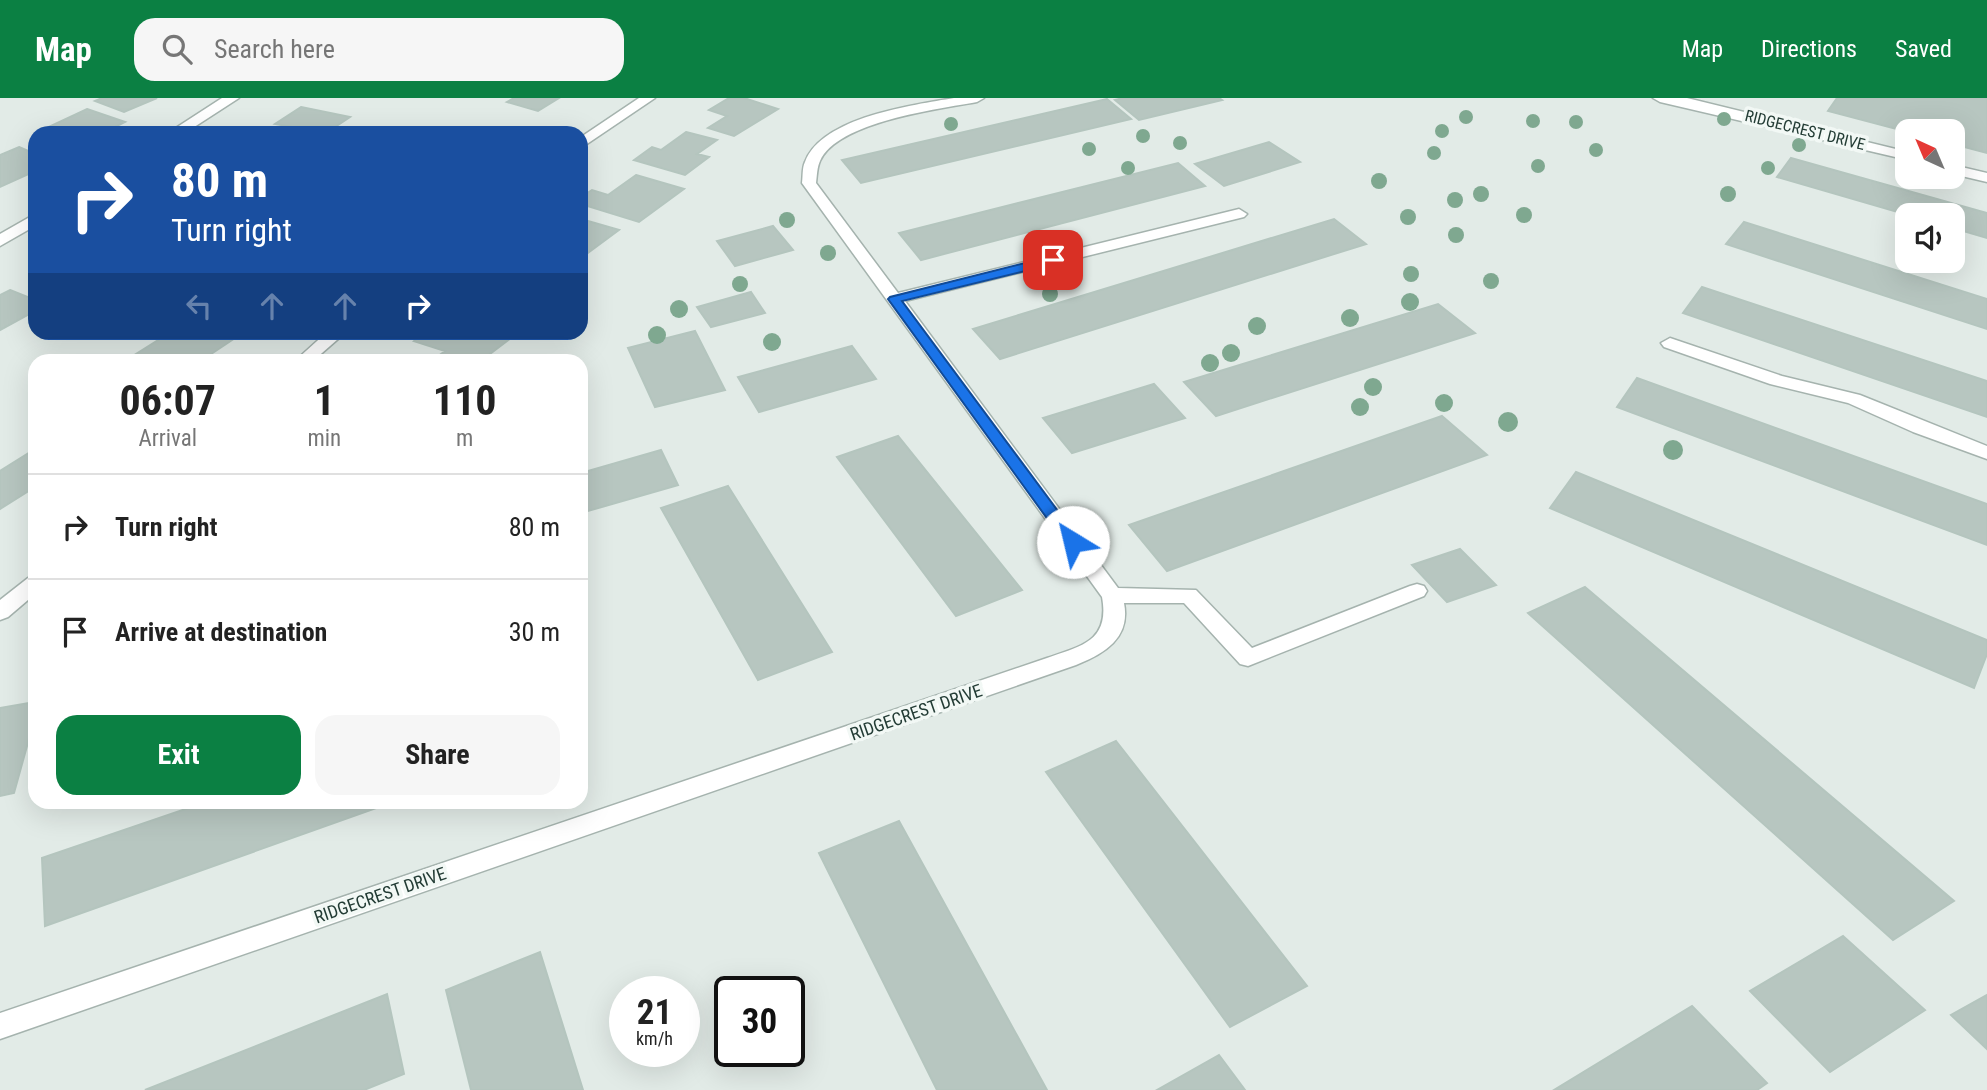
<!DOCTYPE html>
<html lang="en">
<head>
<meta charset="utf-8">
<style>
  body { margin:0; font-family:"Roboto Condensed",sans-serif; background:#f6f6f6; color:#222; height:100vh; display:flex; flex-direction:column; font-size:26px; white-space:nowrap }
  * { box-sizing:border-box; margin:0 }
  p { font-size:23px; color:#767676 }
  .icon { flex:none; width:38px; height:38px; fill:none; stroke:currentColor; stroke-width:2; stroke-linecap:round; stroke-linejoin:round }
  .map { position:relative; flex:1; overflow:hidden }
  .side { position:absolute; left:28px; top:256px; width:560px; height:455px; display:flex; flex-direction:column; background:#fff; border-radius:21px; box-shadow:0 7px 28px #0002 }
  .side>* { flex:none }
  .top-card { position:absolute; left:28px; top:28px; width:560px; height:214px; border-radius:21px; box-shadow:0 7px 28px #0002; background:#1a4fa0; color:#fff; overflow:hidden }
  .needle { width:46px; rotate:316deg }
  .fabs { position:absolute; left:1895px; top:21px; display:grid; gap:14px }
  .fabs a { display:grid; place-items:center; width:70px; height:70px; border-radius:14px; background:#fff; box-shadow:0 7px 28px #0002; font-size:35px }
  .speed { position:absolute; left:609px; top:878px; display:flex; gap:14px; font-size:35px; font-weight:700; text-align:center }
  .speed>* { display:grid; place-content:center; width:91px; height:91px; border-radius:50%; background:#fff; box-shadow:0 7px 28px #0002; line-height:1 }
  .speed small { font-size:18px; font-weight:400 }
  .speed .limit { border:4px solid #111; border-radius:10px; background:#fff; color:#111 }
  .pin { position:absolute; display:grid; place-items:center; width:60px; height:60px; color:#fff; margin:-30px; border-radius:14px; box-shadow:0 4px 10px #0006 }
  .me { position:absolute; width:77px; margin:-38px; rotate:324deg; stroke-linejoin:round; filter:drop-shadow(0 0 5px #0008) }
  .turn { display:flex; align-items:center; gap:24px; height:147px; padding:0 28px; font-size:32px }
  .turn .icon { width:91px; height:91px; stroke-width:2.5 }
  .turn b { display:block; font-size:49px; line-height:60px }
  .lanes { display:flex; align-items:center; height:66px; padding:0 28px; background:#0003; justify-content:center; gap:35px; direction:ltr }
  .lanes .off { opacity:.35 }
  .eta { display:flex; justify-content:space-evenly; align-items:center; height:119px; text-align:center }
  .eta b { font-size:42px; font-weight:700; line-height:49px }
  .primary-button { display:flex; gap:14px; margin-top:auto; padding:14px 28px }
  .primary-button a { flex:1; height:80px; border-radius:21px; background:#0b8043; color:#fff; font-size:28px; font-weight:700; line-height:80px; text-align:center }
  .primary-button a+a { background:#f6f6f6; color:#222 }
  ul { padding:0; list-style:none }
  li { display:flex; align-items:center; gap:21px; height:105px; padding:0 28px; border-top:2px solid #e0e0e0 }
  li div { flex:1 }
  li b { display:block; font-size:26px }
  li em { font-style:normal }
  header { display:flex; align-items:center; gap:42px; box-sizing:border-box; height:98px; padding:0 35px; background:#0b8043; color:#fff }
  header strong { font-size:33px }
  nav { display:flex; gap:38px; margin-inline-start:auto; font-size:24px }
  .search { width:490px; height:63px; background:#f6f6f6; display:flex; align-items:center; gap:18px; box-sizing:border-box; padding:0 24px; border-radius:21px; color:#767676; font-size:26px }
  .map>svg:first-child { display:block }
</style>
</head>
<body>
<header>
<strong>Map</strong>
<div class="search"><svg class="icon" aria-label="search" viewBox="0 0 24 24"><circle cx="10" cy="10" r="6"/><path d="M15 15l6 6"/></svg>Search here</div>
<nav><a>Map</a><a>Directions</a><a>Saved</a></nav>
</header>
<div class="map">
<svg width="1987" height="992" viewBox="0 0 1987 992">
  <rect width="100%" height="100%" fill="#e2ebe7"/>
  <path fill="#b7c6c0" stroke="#b4c5be" stroke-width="2" d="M102,0H157L124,14L95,3Z
    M514,0H559L538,13L507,4Z
    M729,0H744L778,11L734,38L708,30L727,18L709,12Z
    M1123,0H1219L1222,2L1139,22L1115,2Z
    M1837,0H1987V55L1953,46V33L1908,34L1828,13Z
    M1107,1L1131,21L861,85L842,62Z
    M301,9L350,19L326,35L275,26Z
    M87,11L125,24L103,35H36Z
    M686,34L717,42L697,56L709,59L685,77L634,62L652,49L661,52Z
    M1269,44L1300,64L1224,88L1195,66Z
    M19,49L35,56V73L0,89V57Z
    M1791,60L1987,115V140L1953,130V117H1908L1777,79Z
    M1178,65L1205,88L921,162L899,135Z
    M636,77L684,91L639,124L581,106V99L592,92L608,97Z
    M581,121L619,132L581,160Z
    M1334,121L1366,146L1000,261L973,231Z
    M1744,124L1987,201V231L1726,146Z
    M773,128L793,152L735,168L717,143Z
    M1702,189L1987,283V319L1683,215Z
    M10,192L35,202V213L0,232V197Z
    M751,194L765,215L711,229L697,209Z
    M1438,206L1475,235L1216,318L1184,284Z
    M695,233L725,292L655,309L628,250Z
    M171,234H244L202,262H153L136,256Z
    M425,234H508L515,237L482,262H433L445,253L414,243Z
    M852,248L876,281L759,314L738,279Z
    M1637,280L1987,406V447L1617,309Z
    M1154,286L1185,320L1072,355L1043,320Z
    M1442,318L1487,357L1167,473L1129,427Z
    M898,338L1022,492L956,518L837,359Z
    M35,351V389L0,411V373Z
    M661,352L678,387L581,415V375Z
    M1576,374L1987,542V556L1974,590L1550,410Z
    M728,388L832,554L758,582L661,410Z
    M1460,451L1496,487L1447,504L1412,467Z
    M1585,489L1954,803L1893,842L1528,515Z
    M35,604V619L14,695L0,698V610Z
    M1116,643L1307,888L1230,929L1046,674Z
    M206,704H393L45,828L42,760Z
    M899,723L1047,992H937L819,755Z
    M1843,838L1925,912L1830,974L1750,893Z
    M540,854L583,992H471L446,892Z
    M387,896L404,976L364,992H145Z
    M1987,897V951L1951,917Z
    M1692,908L1767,985L1757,992H1554Z
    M1219,957L1245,992H1157Z"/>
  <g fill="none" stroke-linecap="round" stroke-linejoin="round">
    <defs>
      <path id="minor" d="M222,0H239L185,35H168Z
        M639,0H655L581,50V39Z
        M954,0H984L977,4C938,11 837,24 820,63C817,69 817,78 816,85L898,195L1239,111L1247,116L1244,119L905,203L1118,490L1196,492L1252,550L1410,488L1417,486L1424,488L1427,493L1424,498L1248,568L1240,566L1184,505H1124C1131,540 1104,556 1076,567L0,941V915L1047,560C1082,548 1110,543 1102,499L802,85C803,78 802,70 805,64C822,19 913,7 954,0Z
        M1653,0H1687L1908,54V62L1660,4Z
        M1953,67L1987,75V84L1953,76Z
        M35,116V128L0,148V136Z
        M327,234H346L314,262H296Z
        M1670,240L1782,278L1860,297L1987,348V361L1913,334L1848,305L1770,286L1664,249L1661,245Z
        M35,478V496L8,519L0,522V502L28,480Z"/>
    </defs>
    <use href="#minor" stroke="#a5b3ae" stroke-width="3"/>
    <use href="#minor" fill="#fff" fill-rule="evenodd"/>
  </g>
  <g fill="#7fa890">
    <circle cx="1466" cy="19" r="7"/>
    <circle cx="1724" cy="21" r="7"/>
    <circle cx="1533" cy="23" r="7"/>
    <circle cx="1576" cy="24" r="7"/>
    <circle cx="951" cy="26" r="7"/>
    <circle cx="1442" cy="33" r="7"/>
    <circle cx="1143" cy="38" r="7"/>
    <circle cx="1180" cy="45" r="7"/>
    <circle cx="1799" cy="47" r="7"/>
    <circle cx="1089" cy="51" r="7"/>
    <circle cx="1596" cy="52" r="7"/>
    <circle cx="1434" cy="55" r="7"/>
    <circle cx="1538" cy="68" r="7"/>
    <circle cx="1128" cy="70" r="7"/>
    <circle cx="1768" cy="70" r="7"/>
    <circle cx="1379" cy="83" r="8"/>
    <circle cx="1481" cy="96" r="8"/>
    <circle cx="1728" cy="96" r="8"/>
    <circle cx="1455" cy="102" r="8"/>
    <circle cx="1524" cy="117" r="8"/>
    <circle cx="1408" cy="119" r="8"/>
    <circle cx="787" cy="122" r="8"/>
    <circle cx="1456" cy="137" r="8"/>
    <circle cx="828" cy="155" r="8"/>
    <circle cx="1411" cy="176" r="8"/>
    <circle cx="1491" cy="183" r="8"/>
    <circle cx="740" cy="186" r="8"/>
    <circle cx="1050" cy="196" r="8"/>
    <circle cx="1410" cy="204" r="9"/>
    <circle cx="679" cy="211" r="9"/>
    <circle cx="1350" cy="220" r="9"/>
    <circle cx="1257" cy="228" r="9"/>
    <circle cx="657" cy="237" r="9"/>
    <circle cx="772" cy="244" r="9"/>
    <circle cx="1231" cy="255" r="9"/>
    <circle cx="1210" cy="265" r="9"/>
    <circle cx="1373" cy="289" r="9"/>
    <circle cx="1444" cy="305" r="9"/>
    <circle cx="1360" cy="309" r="9"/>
    <circle cx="1508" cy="324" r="10"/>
    <circle cx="1673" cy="352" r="10"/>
  </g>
  <path fill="#1a73e8" stroke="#114b97" stroke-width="2" d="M1053,158L1058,159V165L902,203L1078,440L1080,444L1078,448H1067L888,201L890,199Z"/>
  <g text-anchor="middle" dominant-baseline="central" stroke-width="7" stroke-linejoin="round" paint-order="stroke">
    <g font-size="16" fill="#233c35" stroke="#f2f8f5">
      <text transform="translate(1805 32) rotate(14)">RIDGECREST DRIVE</text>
    </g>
    <g font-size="18" fill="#233c35" stroke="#f2f8f5">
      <text transform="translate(916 614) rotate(-19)">RIDGECREST DRIVE</text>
      <text transform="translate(380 797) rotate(-19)">RIDGECREST DRIVE</text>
    </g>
  </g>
</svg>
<div class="fabs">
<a><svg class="needle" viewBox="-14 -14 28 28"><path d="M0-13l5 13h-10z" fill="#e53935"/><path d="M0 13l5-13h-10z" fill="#767676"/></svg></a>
<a><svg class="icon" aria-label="sound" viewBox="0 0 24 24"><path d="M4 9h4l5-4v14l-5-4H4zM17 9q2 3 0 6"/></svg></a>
</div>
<div class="speed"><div>21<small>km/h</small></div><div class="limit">30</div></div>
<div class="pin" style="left:1053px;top:162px;background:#d93025"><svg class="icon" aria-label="arrive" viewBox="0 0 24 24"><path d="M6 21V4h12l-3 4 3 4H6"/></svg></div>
<svg class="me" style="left:1073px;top:444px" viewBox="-20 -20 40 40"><circle r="19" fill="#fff"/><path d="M0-13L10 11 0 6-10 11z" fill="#1a73e8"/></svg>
<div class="top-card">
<div class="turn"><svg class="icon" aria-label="right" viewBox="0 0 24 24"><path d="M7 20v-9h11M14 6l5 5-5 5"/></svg><div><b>80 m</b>Turn right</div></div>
<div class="lanes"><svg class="icon off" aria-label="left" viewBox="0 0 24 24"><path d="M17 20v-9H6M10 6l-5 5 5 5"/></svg><svg class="icon off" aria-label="ahead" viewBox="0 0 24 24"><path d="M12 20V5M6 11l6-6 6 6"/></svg><svg class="icon off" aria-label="ahead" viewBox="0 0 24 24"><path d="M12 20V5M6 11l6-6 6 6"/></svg><svg class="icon" aria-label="right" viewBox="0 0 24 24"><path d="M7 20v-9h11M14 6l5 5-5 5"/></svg></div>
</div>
<section class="side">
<div class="eta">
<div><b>06:07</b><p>Arrival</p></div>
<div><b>1</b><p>min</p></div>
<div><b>110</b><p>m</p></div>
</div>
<ul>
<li><svg class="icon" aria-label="right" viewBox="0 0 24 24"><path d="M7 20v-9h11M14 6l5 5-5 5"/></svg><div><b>Turn right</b></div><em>80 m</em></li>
<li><svg class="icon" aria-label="arrive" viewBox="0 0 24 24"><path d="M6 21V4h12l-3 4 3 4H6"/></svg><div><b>Arrive at destination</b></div><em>30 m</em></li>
</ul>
<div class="primary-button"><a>Exit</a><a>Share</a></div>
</section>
</div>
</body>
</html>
